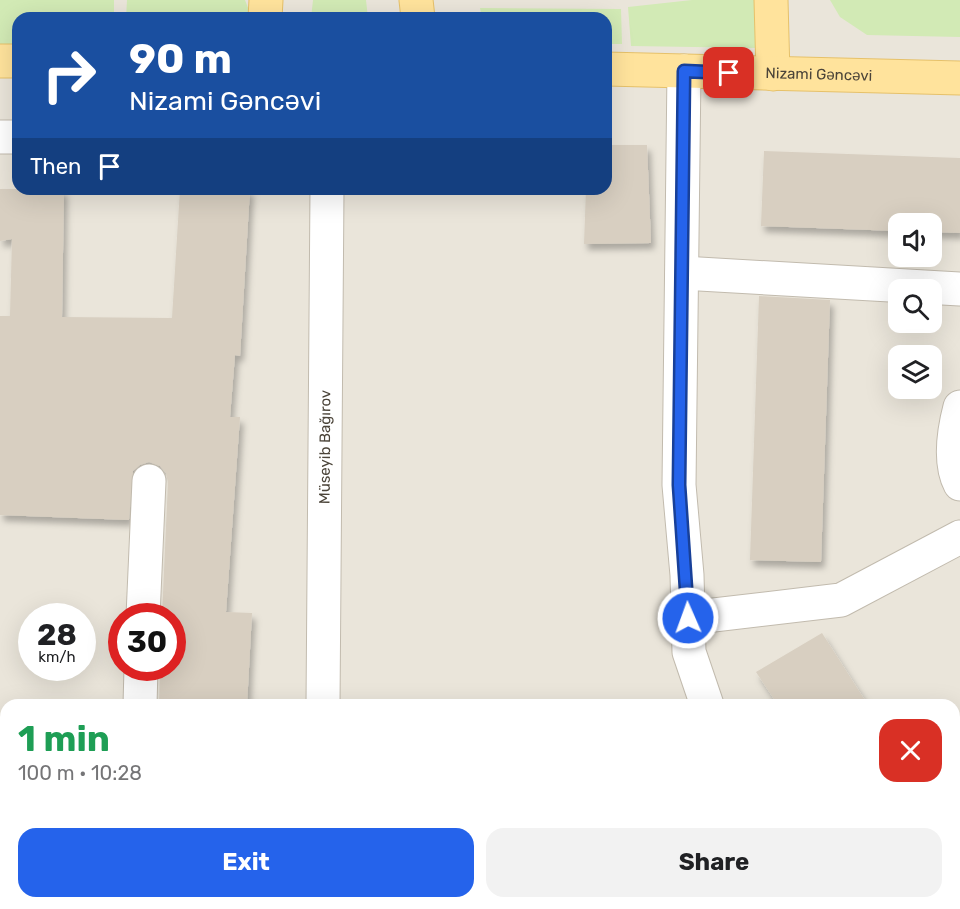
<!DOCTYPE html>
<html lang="en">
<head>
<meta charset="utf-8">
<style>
  body { margin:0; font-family:Rubik,sans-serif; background:#f2f2f2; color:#202124; height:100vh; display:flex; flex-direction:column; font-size:22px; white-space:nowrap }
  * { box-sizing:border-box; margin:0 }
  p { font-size:20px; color:#757577 }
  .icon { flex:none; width:33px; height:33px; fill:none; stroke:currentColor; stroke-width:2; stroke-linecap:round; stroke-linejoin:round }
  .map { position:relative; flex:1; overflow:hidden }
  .side { position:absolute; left:0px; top:699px; width:960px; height:210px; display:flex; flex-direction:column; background:#fff; border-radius:18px 18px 0 0; box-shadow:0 6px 24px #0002 }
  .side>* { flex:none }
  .hud { position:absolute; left:12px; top:12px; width:600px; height:183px; border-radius:18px; box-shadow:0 6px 24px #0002; background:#1a4fa0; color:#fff; overflow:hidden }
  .fabs { position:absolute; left:888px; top:213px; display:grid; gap:12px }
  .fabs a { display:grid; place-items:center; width:54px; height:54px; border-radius:12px; background:#fff; box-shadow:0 6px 24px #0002; font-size:30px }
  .speed { position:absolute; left:18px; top:603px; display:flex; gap:12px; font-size:30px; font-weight:700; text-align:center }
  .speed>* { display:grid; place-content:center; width:78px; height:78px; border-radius:50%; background:#fff; box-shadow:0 6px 24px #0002; line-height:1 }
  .speed small { font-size:15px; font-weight:400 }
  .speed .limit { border:9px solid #d22; background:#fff; color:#111 }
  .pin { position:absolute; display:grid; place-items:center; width:51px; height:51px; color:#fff; margin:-26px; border-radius:12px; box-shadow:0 3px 9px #0006 }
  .me { position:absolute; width:66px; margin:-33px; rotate:358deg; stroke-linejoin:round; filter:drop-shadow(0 0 4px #0008) }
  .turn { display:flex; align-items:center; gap:21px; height:126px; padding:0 18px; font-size:27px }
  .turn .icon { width:78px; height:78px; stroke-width:2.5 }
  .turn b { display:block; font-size:42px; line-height:51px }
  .then { display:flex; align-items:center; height:57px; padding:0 18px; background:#0003; gap:12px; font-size:22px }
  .round { display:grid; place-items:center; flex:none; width:63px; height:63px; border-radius:18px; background:#f2f2f2 }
  .head { display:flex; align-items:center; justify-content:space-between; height:102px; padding:0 18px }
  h1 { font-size:36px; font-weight:700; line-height:45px; color:#1e9e55 }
  .button { display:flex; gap:12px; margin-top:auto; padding:12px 18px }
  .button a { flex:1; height:69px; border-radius:18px; background:#2563eb; color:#fff; font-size:24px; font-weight:700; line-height:69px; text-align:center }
  .button a+a { background:#f2f2f2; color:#202124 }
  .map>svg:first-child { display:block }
</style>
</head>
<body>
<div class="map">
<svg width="960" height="909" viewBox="0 0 960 909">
  <defs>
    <filter id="shadow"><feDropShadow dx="3.5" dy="6" stdDeviation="3" flood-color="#0004"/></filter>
  </defs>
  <rect width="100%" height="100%" fill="#f6f3ec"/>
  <path fill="#eae5da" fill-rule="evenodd" d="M0,0H960V909H0ZM18,18H606V189H18ZM898,224H932V256H898ZM898,290H932V322H898ZM898,356H932V388H898ZM32,616H82V668H32ZM122,616H172V668H122ZM6,705H954V903H6Z"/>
  <path fill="#f6e3e0" d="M164,903H234V909H164Z"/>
  <path fill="#d2eab5" d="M0,0H114V18H18V47L0,46Z
    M127,0H245L252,18H126Z
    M313,0H366L368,18H311Z
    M692,0H755L757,48L631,46L628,7Z
    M830,0H960V37L867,35L840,17Z
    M480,8L621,9L622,44H606V18H482Z"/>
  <path fill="#d8cfc1" filter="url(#shadow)" d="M606,145H647L651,243L584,244L586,189H606Z
    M764,151L960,158V233L932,232V224H898V231L761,226Z
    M0,189H64L62,317L172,318L180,189H250L240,356L235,355L230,417H240L226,612L252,613L247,705H159L160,668H172V616H162L168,482L166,473L160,466L149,462L140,465L133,471L129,520L0,515V316H10L12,239L0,241Z
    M759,296L830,300L821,562L750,560Z
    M822,633L868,705H778L756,672Z"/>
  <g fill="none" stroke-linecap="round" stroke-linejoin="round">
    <defs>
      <g id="minor">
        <path d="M684,71L679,485L687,575L689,652L707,705"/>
        <path d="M0,137H18"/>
        <path d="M682,273L960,289"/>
        <path d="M960,407C954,430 949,463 960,484"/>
        <path d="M143,616L149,481"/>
        <path d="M688,618L841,600L960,537"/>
        <path d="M140,705L141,668"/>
        <path id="s1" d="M323,705L327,189"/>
        <path d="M0,807L6,821"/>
        <path d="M48,903L51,909"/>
        <path d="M826,903L830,909"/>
        <path d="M127,909V903"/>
        <path d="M322,909V903"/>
        <path d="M939,909L947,903"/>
      </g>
      <g id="major">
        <path d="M416,0L418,18"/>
        <path d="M771,0L773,74"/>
        <path d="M265,18L266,0"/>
        <path d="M0,61H18"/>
        <path id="s2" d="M606,69L960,78"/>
      </g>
    </defs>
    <use href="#minor" stroke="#c2bbae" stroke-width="35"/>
    <use href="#major" stroke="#e6c16a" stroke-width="35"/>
    <use href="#minor" stroke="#fff" stroke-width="33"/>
    <use href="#major" stroke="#ffe39c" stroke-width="33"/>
  </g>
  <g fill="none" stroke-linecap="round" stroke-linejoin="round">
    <defs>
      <path id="route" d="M688,618L679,485L684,71L729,73"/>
    </defs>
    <use href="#route" stroke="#184099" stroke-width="15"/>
    <use href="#route" stroke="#2563eb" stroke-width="10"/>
  </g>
  <g text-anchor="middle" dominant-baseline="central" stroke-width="4.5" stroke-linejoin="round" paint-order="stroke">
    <g font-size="15" fill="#4b4439" stroke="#fff">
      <text stroke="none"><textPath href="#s2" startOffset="213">Nizami Gəncəvi</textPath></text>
      <text stroke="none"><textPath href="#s1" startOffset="258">Müseyib Bağırov</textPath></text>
    </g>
  </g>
</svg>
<div class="fabs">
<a><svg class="icon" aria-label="sound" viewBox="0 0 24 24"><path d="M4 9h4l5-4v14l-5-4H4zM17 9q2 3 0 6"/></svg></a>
<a><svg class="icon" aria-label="search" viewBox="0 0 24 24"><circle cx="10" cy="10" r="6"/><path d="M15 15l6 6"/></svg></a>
<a><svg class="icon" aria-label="layers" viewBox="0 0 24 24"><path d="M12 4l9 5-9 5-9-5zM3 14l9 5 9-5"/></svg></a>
</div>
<div class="speed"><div>28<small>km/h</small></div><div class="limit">30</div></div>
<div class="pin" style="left:729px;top:73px;background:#d93025"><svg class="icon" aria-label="arrive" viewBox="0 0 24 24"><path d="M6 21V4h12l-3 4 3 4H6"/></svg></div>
<svg class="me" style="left:688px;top:618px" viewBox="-20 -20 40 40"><circle r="17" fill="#2563eb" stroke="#fff" stroke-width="3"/><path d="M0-11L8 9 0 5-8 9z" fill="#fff"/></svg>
<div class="hud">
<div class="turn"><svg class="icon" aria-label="right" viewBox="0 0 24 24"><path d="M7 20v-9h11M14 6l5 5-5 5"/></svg><div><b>90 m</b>Nizami Gəncəvi</div></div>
<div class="then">Then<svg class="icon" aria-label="arrive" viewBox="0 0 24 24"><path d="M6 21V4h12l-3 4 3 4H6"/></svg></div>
</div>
<section class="side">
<div class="head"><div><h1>1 min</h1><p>100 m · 10:28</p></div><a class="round" style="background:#d93025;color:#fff"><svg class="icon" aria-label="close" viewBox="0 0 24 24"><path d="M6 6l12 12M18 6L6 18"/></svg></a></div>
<div class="button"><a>Exit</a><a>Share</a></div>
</section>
</div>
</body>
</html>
